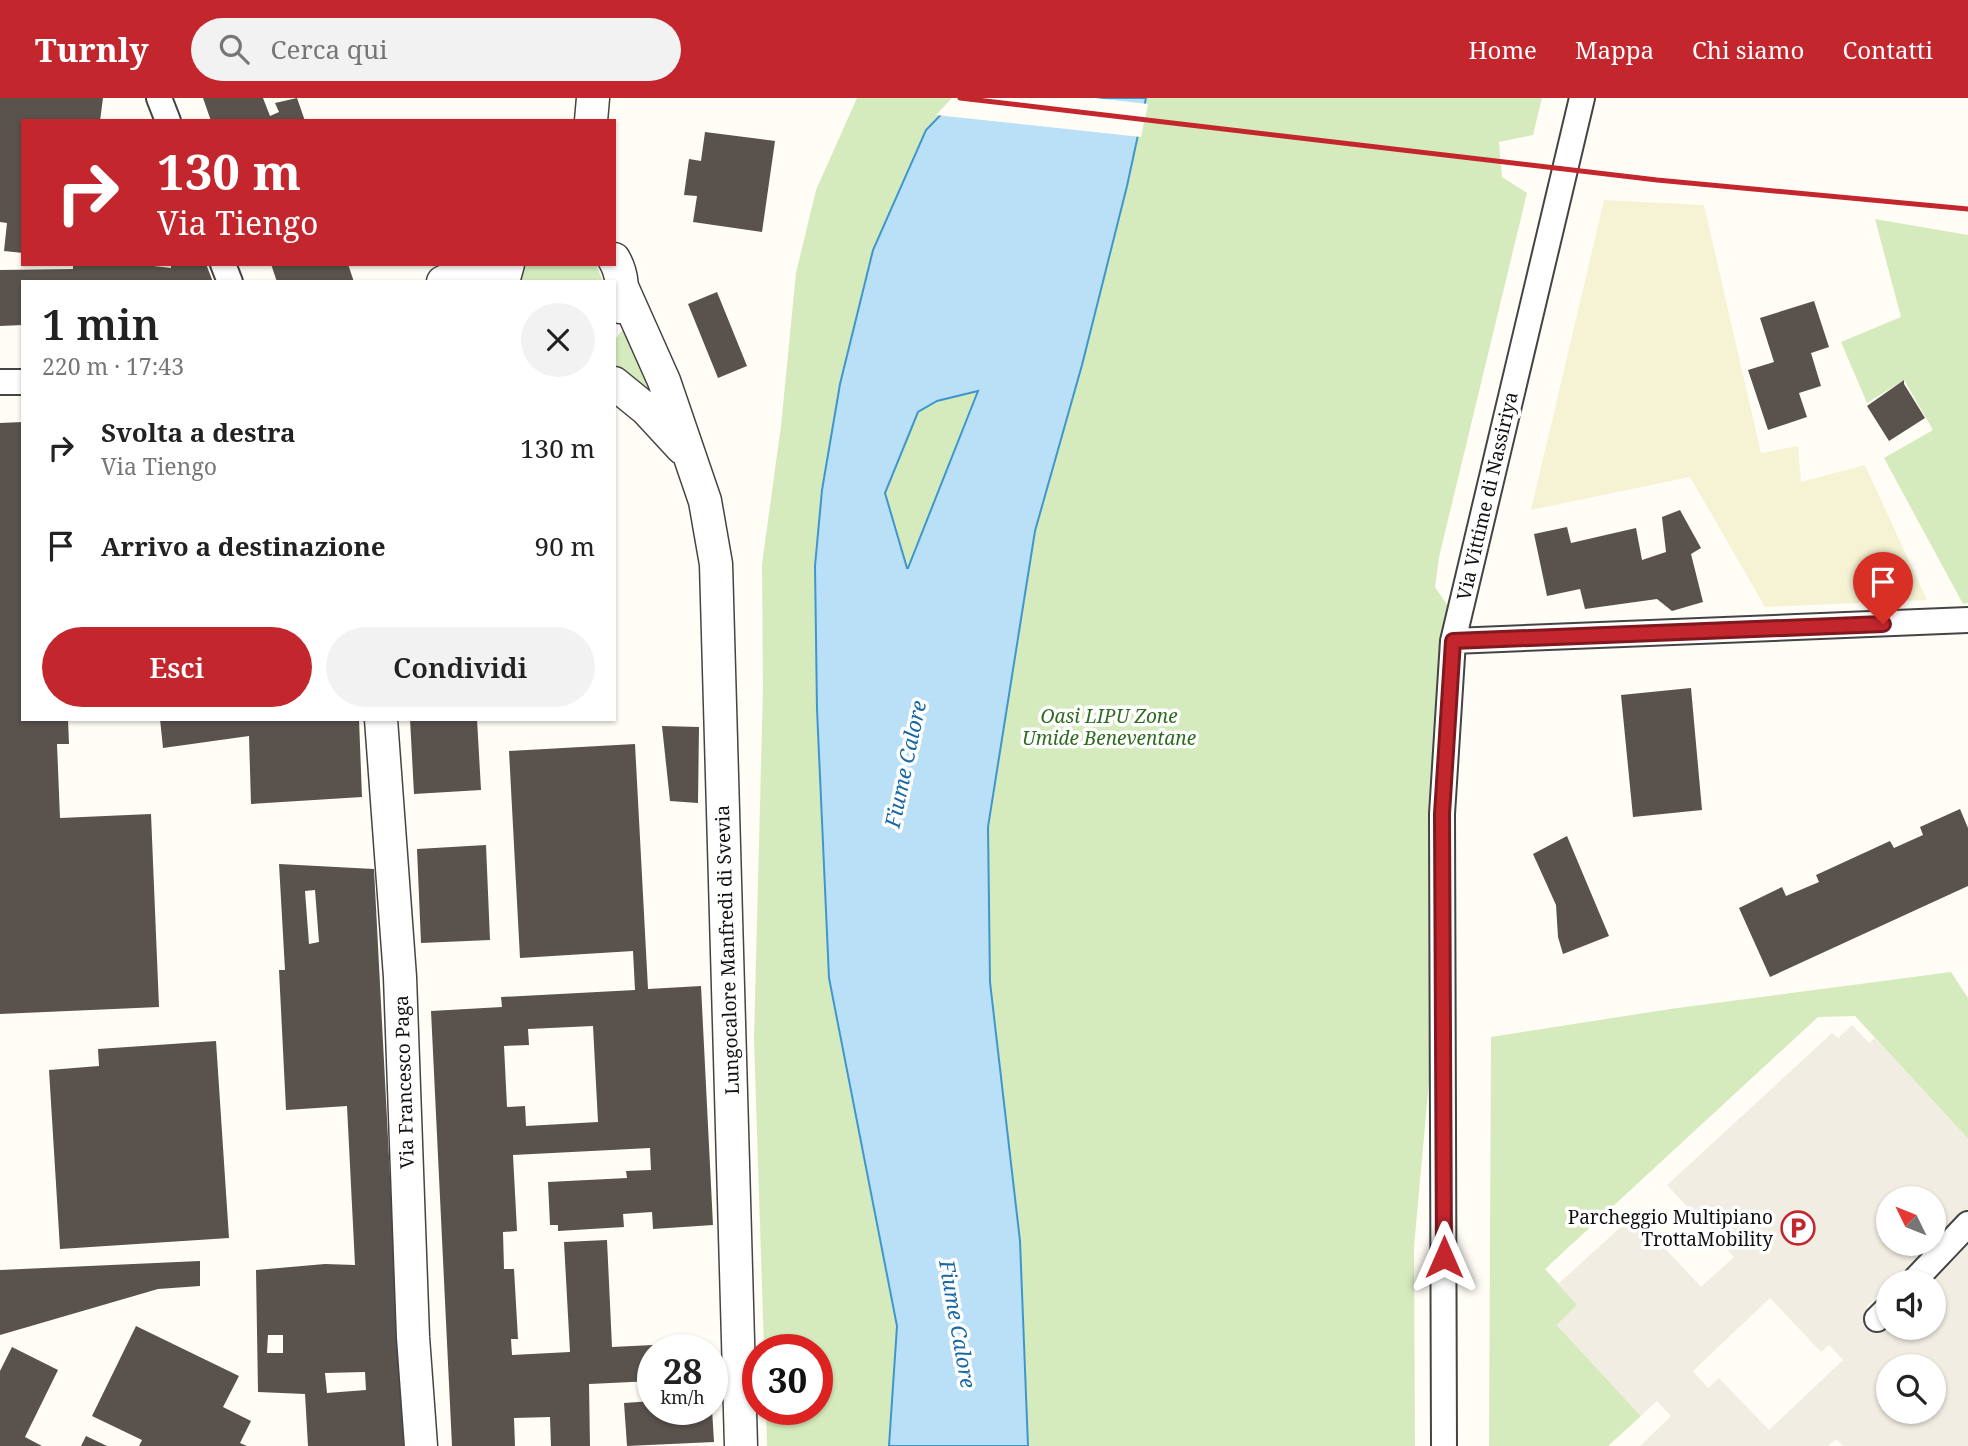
<!DOCTYPE html>
<html lang="it">
<head>
<meta charset="utf-8">
<style>
  body { margin:0; font-family:"Noto Serif",serif; background:#f2f2f2; color:#222; height:100vh; display:flex; flex-direction:column; font-size:26px; white-space:nowrap }
  * { box-sizing:border-box; margin:0 }
  p { font-size:23px; color:#767676 }
  .icon { flex:none; width:38px; height:38px; fill:none; stroke:currentColor; stroke-width:2; stroke-linecap:round; stroke-linejoin:round }
  .map { position:relative; flex:1; overflow:hidden }
  .sheet { position:absolute; left:21px; top:182px; width:595px; height:441px; display:flex; flex-direction:column; background:#fff; border-radius:0px; box-shadow:0 2px 5px #0004 }
  .sheet>* { flex:none }
  .guide { position:absolute; left:21px; top:21px; width:595px; height:147px; border-radius:0px; box-shadow:0 2px 5px #0004; background:#c4262e; color:#fff; overflow:hidden }
  .needle { width:46px; rotate:313deg }
  .controls { position:absolute; left:1876px; top:1088px; display:grid; gap:14px }
  .controls a { display:grid; place-items:center; width:70px; height:70px; border-radius:50%; background:#fff; box-shadow:0 2px 5px #0004; font-size:35px }
  .speed { position:absolute; left:637px; top:1236px; display:flex; gap:14px; font-size:35px; font-weight:700; text-align:center }
  .speed>* { display:grid; place-content:center; width:91px; height:91px; border-radius:50%; background:#fff; box-shadow:0 2px 5px #0004; line-height:1 }
  .speed small { font-size:18px; font-weight:400 }
  .speed .limit { border:10px solid #d22; background:#fff; color:#111 }
  .pin { position:absolute; display:grid; place-items:center; width:60px; height:60px; color:#fff; margin:-72px -30px; border-radius:50% 50% 50% 0; rotate:-45deg; box-shadow:0 0 7px #0007 }
  .pin .icon { rotate:45deg }
  .me { position:absolute; width:77px; margin:-38px; rotate:0deg; stroke-linejoin:round; filter:drop-shadow(0 0 5px #0008) }
  .turn { display:flex; align-items:center; gap:24px; height:147px; padding:0 21px; font-size:32px }
  .turn .icon { width:91px; height:91px; stroke-width:2.5 }
  .turn b { display:block; font-size:49px; line-height:60px }
  .round { display:grid; place-items:center; flex:none; width:74px; height:74px; border-radius:37px; background:#f2f2f2 }
  .summary { display:flex; align-items:center; justify-content:space-between; height:119px; padding:0 21px }
  h1 { font-size:42px; font-weight:600; line-height:52px }
  .button { display:flex; gap:14px; margin-top:auto; padding:14px 21px }
  .button a { flex:1; height:80px; border-radius:42px; background:#c4262e; color:#fff; font-size:28px; font-weight:600; line-height:80px; text-align:center }
  .button a+a { background:#f2f2f2; color:#222 }
  ul { padding:0; list-style:none }
  li { display:flex; align-items:center; gap:21px; height:98px; padding:0 21px }
  li div { flex:1 }
  li b { display:block; font-size:26px }
  li em { font-style:normal }
  header { display:flex; align-items:center; gap:42px; box-sizing:border-box; height:98px; padding:0 35px; background:#c4262e; color:#fff }
  header strong { font-size:33px }
  nav { display:flex; gap:38px; margin-inline-start:auto; font-size:24px }
  .search { width:490px; height:63px; background:#f2f2f2; display:flex; align-items:center; gap:18px; box-sizing:border-box; padding:0 24px; border-radius:38px; color:#767676; font-size:26px }
  .map>svg:first-child { display:block }
</style>
</head>
<body>
<header>
<strong>Turnly</strong>
<div class="search"><svg class="icon" aria-label="search" viewBox="0 0 24 24"><circle cx="10" cy="10" r="6"/><path d="M15 15l6 6"/></svg>Cerca qui</div>
<nav><a>Home</a><a>Mappa</a><a>Chi siamo</a><a>Contatti</a></nav>
</header>
<div class="map">
<svg width="1968" height="1348" viewBox="0 0 1968 1348">
  <rect width="100%" height="100%" fill="#fffdf5"/>
  <path fill="#f6f3d4" d="M1604,102L1704,107L1761,355L1798,348L1801,384L1865,367L1927,502L1765,509L1690,379L1531,412Z"/>
  <path fill="#d5ebbd" d="M857,0H1542L1533,37L1499,44L1502,79L1527,95L1439,459L1435,489L1463,530L1436,906L1414,1149L1415,1348H767L766,1311H817V1251H764L754,941L763,590L762,466L781,328L796,175L816,92Z
    M1875,121L1968,137V505L1963,506L1884,360L1933,332L1904,282L1867,305L1841,244L1901,219Z
    M522,166H596L603,184H515Z
    M624,230L655,295L650,296L614,276V243Z
    M1951,874L1968,900V1041L1855,918L1818,919L1545,1171L1578,1207L1557,1227L1641,1318L1608,1348H1489L1491,939L1670,911Z"/>
  <path fill="#f1ede2" fill-rule="evenodd" d="M1852,927L1869,945L1875,940L1968,1041V1115L1893,1185H1888V1189L1866,1209L1880,1224L1888,1216V1230H1934V1185H1922L1968,1143V1348H1843L1836,1341L1828,1348H1640L1671,1318L1657,1303L1641,1318L1557,1227L1577,1207L1558,1186L1634,1117L1701,1189L1734,1159L1667,1087L1832,935L1838,940ZM1888,1101H1934V1146H1888ZM1770,1200L1821,1254L1829,1247L1843,1262L1769,1332L1719,1280L1708,1290L1693,1273ZM1888,1269H1934V1314H1888Z"/>
  <path fill="#b9e0f7" stroke="#3f96cf" stroke-width="2" fill-rule="evenodd" d="M957,0H1146L1127,88L1082,267L1035,433L988,729L990,884L1020,1143L1028,1348H889L897,1228L829,880L817,611L815,468L822,392L840,286L873,152L926,32ZM978,293L908,470H907L885,395L918,314L937,303Z"/>
  <path fill="#fffdf5" d="M952,0H1095L1148,6L1141,39L936,17Z"/>
  <path fill="#5a524d" fill-rule="evenodd" d="M0,0H103L100,23H23V155L4,153L7,125L0,124Z
    M203,0H263L270,18L279,14L275,5L297,0L305,23H211Z
    M705,34L775,43L762,134L693,124L697,98L684,97L689,61L701,63Z
    M73,166H136L171,170V166H206L213,184H23V227L0,228V172L73,171Z
    M271,166H348L354,184H277Z
    M717,194L747,268L718,280L688,206Z
    M1814,203L1829,249L1811,255L1821,288L1799,295L1807,319L1768,332L1748,272L1774,264L1760,220Z
    M1904,282V286L1925,320L1889,343L1867,308Z
    M23,324V621H68L69,646H57L60,720L151,716L159,909L0,916V325Z
    M1680,412L1701,450L1691,456L1703,504L1672,513L1657,501L1585,511L1580,491L1547,498L1534,436L1567,429L1571,445L1636,430L1642,462L1666,454L1662,419Z
    M1691,590L1702,712L1633,719L1621,597Z
    M160,621H359L362,699L251,706L249,638L163,650Z
    M410,621H477L481,692L414,696Z
    M662,628L699,629L698,705L670,703Z
    M635,646L648,891L701,888L713,1127L653,1131L652,1114L623,1116L624,1129L558,1133V1127H550L548,1084L627,1080L626,1073L651,1072L650,1050L513,1057L517,1133L503,1134L504,1171H514L518,1241H511L512,1257L570,1254L564,1144L607,1142L612,1249L673,1246V1251H653V1283L589,1286L590,1348H551L550,1319L514,1320L515,1348H452L431,913L502,909L501,899L635,892L633,853L520,860L509,653ZM593,928L598,1024L526,1028L525,1008L507,1009L504,948L529,947L528,931Z
    M1960,711L1968,730V788L1770,879L1739,810L1782,789L1786,798L1819,784L1816,777L1890,743L1894,750L1923,737L1920,729Z
    M1567,738L1609,838L1563,856L1558,839L1556,807L1533,756Z
    M486,747L490,842L421,845L417,751Z
    M279,766L374,771L404,1348H308L305,1296L258,1294L256,1172L325,1166L355,1167L347,1008L286,1012L279,872H285ZM315,792L319,844L309,846L305,793ZM268,1237H283V1255H267ZM365,1274L366,1292L327,1295L325,1275Z
    M216,943L229,1140L60,1151L49,972L99,968L98,951Z
    M200,1163V1188L158,1191L0,1237V1172Z
    M136,1228L239,1278L223,1309L251,1323L240,1345L247,1348H139L142,1342L92,1318Z
    M12,1249L58,1272L25,1339L42,1348H0V1273Z
    M653,1303V1311H712L714,1344L627,1348L624,1305Z
    M86,1338L107,1348H81Z"/>
  <g fill="none" stroke-linecap="round" stroke-linejoin="round">
    <defs>
      <path id="minor" d="M159,0L168,23
        M223,166L230,184
        M0,284H23
        M1453,543L1968,522
        M1912,1185L1968,1126
        M1877,1221L1888,1210
        M1444,1348L1442,716L1453,543L1582,0"/>
      <path id="tertiary" d="M591,23L593,0
        M614,161C623,177 623,191 620,209
        M443,184L485,166
        M503,184L508,166
        M623,191L664,283L705,403L716,466L741,1348
        M614,285L646,311L682,350
        M381,621L400,879L413,1239L421,1348"/>
    </defs>
    <use href="#minor" stroke="#444" stroke-width="28"/>
    <use href="#tertiary" stroke="#444" stroke-width="35"/>
    <use href="#minor" stroke="#fff" stroke-width="24"/>
    <use href="#tertiary" stroke="#fff" stroke-width="32"/>
    <path stroke="#c4262e" stroke-width="5" d="M960,0L1657,82L1968,111"/>
  </g>
  <g fill="none" stroke-linecap="round" stroke-linejoin="round">
    <defs>
      <path id="route" d="M1444,1159L1442,716L1453,543L1883,526"/>
    </defs>
    <use href="#route" stroke="#7f191e" stroke-width="18"/>
    <use href="#route" stroke="#c4262e" stroke-width="12"/>
  </g>
  <defs>
    <symbol id="parking-ring" viewBox="-11 -11 22 22"><circle r="9.5" fill="#fff" stroke="#c4262e" stroke-width="1.5"/><path d="M-3.5-5.5H1a3.5 3.5 0 0 1 0 7H-1V5.5H-3.5ZM-1-3.4V-.6H.8a1.4 1.4 0 0 0 0-2.8Z" fill="#c4262e"/></symbol>
  </defs>
  <g fill-rule="evenodd">
    <use href="#parking-ring" x="1779" y="1111" width="38" height="38"/>
  </g>
  <g text-anchor="middle" dominant-baseline="central" stroke-width="7" stroke-linejoin="round" paint-order="stroke">
    <g font-size="19" fill="#111" stroke="#fff">
      <text transform="translate(1487 398) rotate(-77)">Via Vittime di Nassiriya</text>
      <text transform="translate(727 852) rotate(-92)">Lungocalore Manfredi di Svevia</text>
      <text transform="translate(404 984) rotate(-92)">Via Francesco Paga</text>
    </g>
    <g font-size="19" font-style="italic" fill="#2f6b1f" stroke="#fff">
      <text x="1109" y="618">Oasi LIPU Zone<tspan x="1109" dy="22">Umide Beneventane</tspan></text>
    </g>
    <g font-size="19" fill="#111" stroke="#fff" text-anchor="end">
      <text x="1773" y="1119">Parcheggio Multipiano<tspan x="1773" dy="22">TrottaMobility</tspan></text>
    </g>
    <g font-size="21" font-style="italic" fill="#1768a6" stroke="#fff">
      <text transform="translate(905 666) rotate(-78)">Fiume Calore</text>
      <text transform="translate(958 1226) rotate(80)">Fiume Calore</text>
    </g>
  </g>
</svg>
<div class="controls">
<a><svg class="needle" viewBox="-14 -14 28 28"><path d="M0-13l5 13h-10z" fill="#e53935"/><path d="M0 13l5-13h-10z" fill="#767676"/></svg></a>
<a><svg class="icon" aria-label="sound" viewBox="0 0 24 24"><path d="M4 9h4l5-4v14l-5-4H4zM17 9q2 3 0 6"/></svg></a>
<a><svg class="icon" aria-label="search" viewBox="0 0 24 24"><circle cx="10" cy="10" r="6"/><path d="M15 15l6 6"/></svg></a>
</div>
<div class="speed"><div>28<small>km/h</small></div><div class="limit">30</div></div>
<div class="pin" style="left:1883px;top:526px;background:#d93025"><svg class="icon" aria-label="arrive" viewBox="0 0 24 24"><path d="M6 21V4h12l-3 4 3 4H6"/></svg></div>
<svg class="me" style="left:1444px;top:1159px" viewBox="-20 -20 40 40"><path d="M0-17L14 15 0 8-14 15z" fill="#c4262e" stroke="#fff" stroke-width="4"/></svg>
<div class="guide">
<div class="turn"><svg class="icon" aria-label="right" viewBox="0 0 24 24"><path d="M7 20v-9h11M14 6l5 5-5 5"/></svg><div><b>130 m</b>Via Tiengo</div></div>
</div>
<section class="sheet">
<div class="summary"><div><h1>1 min</h1><p>220 m · 17:43</p></div><a class="round"><svg class="icon" aria-label="close" viewBox="0 0 24 24"><path d="M6 6l12 12M18 6L6 18"/></svg></a></div>
<ul>
<li><svg class="icon" aria-label="right" viewBox="0 0 24 24"><path d="M7 20v-9h11M14 6l5 5-5 5"/></svg><div><b>Svolta a destra</b><p>Via Tiengo</p></div><em>130 m</em></li>
<li><svg class="icon" aria-label="arrive" viewBox="0 0 24 24"><path d="M6 21V4h12l-3 4 3 4H6"/></svg><div><b>Arrivo a destinazione</b></div><em>90 m</em></li>
</ul>
<div class="button"><a>Esci</a><a>Condividi</a></div>
</section>
</div>
</body>
</html>
